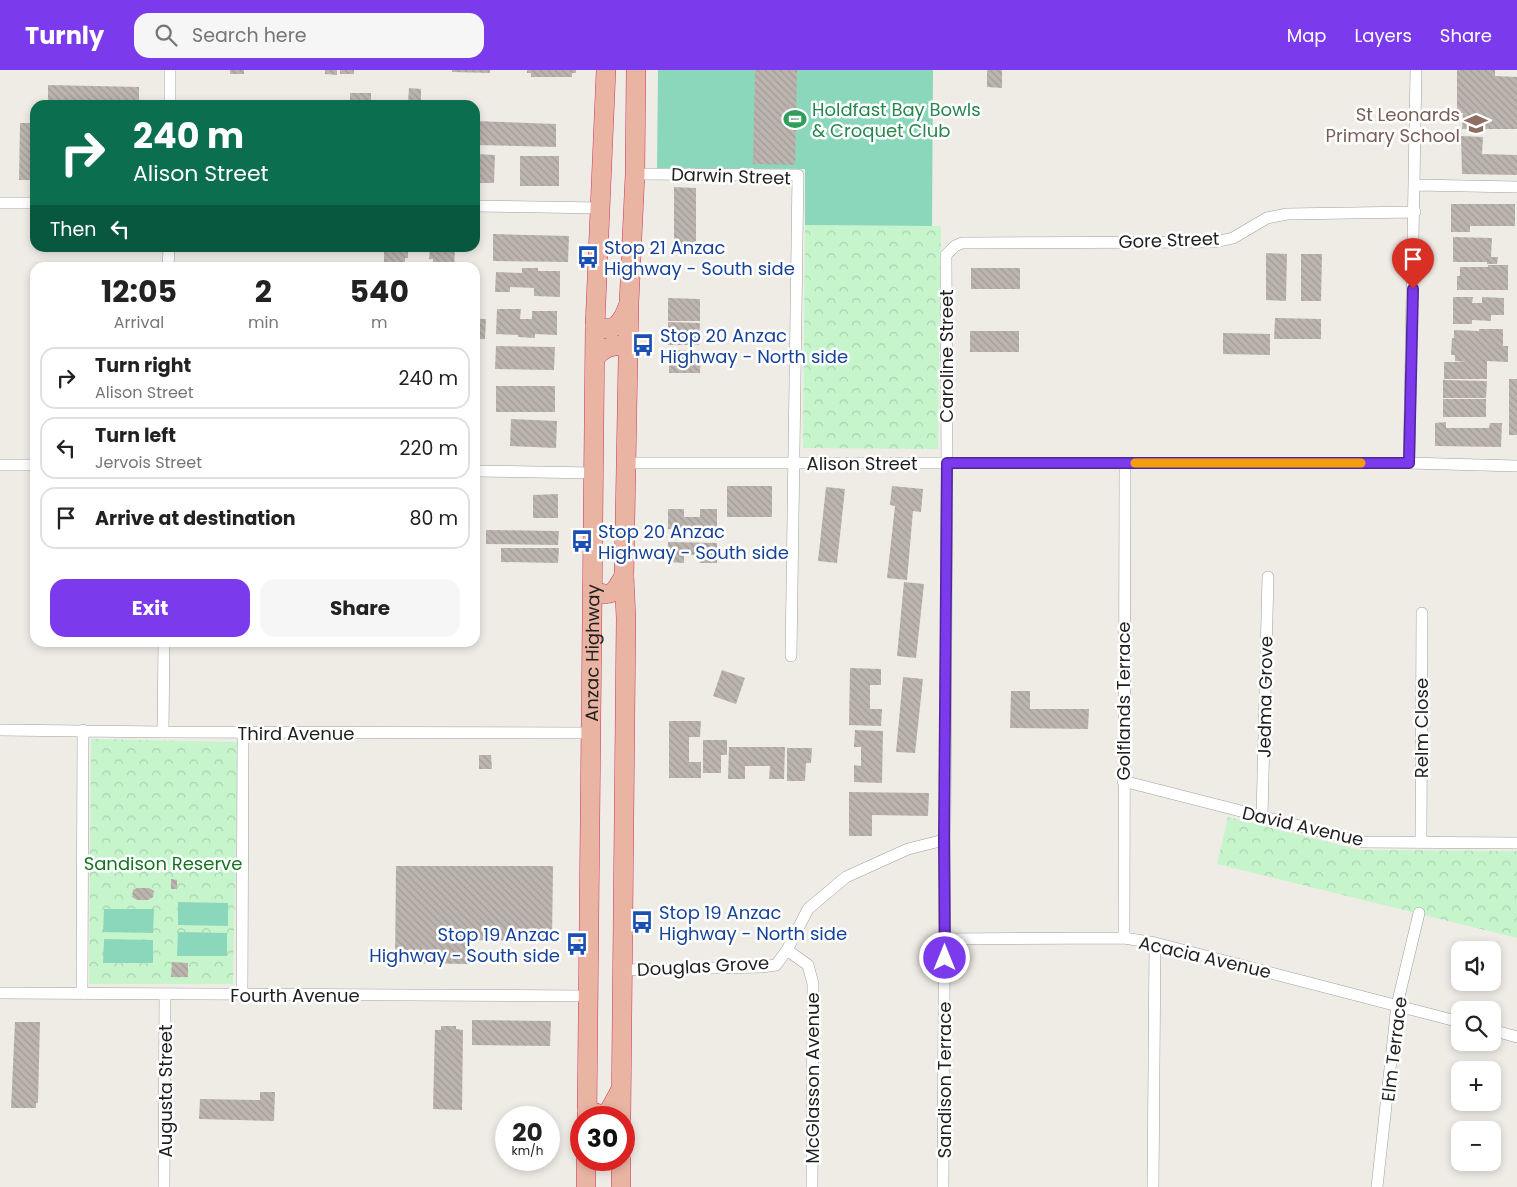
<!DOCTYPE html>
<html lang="en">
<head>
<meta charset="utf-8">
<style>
  body { margin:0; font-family:Poppins,sans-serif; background:#f6f6f6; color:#222; height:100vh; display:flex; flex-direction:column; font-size:19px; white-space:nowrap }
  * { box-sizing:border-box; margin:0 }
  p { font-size:16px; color:#767676 }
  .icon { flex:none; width:28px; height:28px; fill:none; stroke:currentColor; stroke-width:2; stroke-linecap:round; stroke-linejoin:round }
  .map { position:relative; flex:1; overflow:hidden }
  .drawer { position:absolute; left:30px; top:192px; width:450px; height:385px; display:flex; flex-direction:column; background:#fff; border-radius:15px; box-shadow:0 2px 8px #0003 }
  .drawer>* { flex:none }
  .top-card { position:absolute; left:30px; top:30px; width:450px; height:152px; border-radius:15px; box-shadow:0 2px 8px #0003; background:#0b6e4f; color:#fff; overflow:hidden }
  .fabs { position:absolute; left:1451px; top:871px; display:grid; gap:10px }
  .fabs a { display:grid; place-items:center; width:50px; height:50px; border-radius:10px; background:#fff; box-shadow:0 2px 8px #0003; font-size:25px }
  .speed { position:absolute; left:495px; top:1036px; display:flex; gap:10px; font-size:25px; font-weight:700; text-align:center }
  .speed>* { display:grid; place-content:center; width:65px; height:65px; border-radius:50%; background:#fff; box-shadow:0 2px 8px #0003; line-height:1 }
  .speed small { font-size:12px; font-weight:400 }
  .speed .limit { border:8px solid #d22; background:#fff; color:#111 }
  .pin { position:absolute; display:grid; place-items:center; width:42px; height:42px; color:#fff; margin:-51px -21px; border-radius:50% 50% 50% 0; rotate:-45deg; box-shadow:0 0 5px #0007 }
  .pin .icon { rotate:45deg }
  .me { position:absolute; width:55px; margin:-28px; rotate:0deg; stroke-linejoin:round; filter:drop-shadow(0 0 4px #0008) }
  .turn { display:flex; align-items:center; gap:18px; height:105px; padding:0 20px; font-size:22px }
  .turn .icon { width:65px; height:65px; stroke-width:2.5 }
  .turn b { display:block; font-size:35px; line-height:42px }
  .then { display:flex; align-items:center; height:48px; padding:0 20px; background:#0003; gap:10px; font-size:19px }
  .eta { display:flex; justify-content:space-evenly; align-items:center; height:85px; text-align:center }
  .eta b { font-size:30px; font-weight:700; line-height:35px }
  .action { display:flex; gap:10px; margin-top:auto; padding:10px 20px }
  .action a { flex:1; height:58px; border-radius:15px; background:#7c3aed; color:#fff; font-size:20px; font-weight:700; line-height:58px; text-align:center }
  .action a+a { background:#f6f6f6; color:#222 }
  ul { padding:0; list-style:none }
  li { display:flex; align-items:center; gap:15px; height:62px; margin:0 10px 8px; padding:0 10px; border:2px solid #e0e0e0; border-radius:15px }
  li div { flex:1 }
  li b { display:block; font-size:19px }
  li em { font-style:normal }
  header { display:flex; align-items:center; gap:30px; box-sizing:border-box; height:70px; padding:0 25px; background:#7c3aed; color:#fff }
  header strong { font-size:24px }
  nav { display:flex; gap:28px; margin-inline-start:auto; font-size:18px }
  .search { width:350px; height:45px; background:#f6f6f6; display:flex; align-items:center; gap:12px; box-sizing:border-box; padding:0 18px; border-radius:15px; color:#767676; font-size:19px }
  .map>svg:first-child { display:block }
</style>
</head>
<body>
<header>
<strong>Turnly</strong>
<div class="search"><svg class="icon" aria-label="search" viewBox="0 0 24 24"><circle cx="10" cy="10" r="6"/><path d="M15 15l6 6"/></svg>Search here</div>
<nav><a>Map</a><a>Layers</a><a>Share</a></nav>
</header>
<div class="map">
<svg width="1517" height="1117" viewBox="0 0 1517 1117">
  <defs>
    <pattern id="park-crowns" width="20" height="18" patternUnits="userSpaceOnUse" patternTransform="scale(1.25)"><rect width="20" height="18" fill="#c6f5cc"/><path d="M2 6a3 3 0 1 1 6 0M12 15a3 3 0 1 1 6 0" fill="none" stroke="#aad2af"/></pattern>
    <pattern id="building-back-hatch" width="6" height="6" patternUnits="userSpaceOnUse" patternTransform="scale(1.25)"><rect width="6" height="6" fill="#bcb5af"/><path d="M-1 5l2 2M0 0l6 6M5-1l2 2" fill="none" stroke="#a19b96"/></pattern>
  </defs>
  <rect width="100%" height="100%" fill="#efece6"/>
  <path fill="url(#park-crowns)" d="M805,155L941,156L938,379L803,378Z
    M91,669L238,672L233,914H89Z
    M1228,747L1360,780L1517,781V868L1217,794Z"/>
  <path fill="#8ad7bc" d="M658,0H933L932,156L805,155V99L657,98Z
    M178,832L228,833V856L178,855Z
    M104,839H154L153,863L103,862Z
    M178,862L227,863V886H177Z
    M104,869L153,870V893H103Z"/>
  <path fill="url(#building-back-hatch)" d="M230,0H244V4H230Z
    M325,0H337V5L325,4Z
    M340,0H354V4H340Z
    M452,0H490V3L452,2Z
    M527,0H576V3H572V7H531V3H527Z
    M755,0H797L795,95L753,94Z
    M987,0H1002V18L987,17Z
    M1457,0H1495V6L1517,7V59H1462L1463,43H1457Z
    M48,15L139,17V35H48Z
    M409,18L421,19V33L408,32Z
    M350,23H371V35H350Z
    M475,51L556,54V77L475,75Z
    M20,53H34V110H19Z
    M1461,66L1483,67L1482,84L1517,85V105L1462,104Z
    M475,84L495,85L494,113H475Z
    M520,86H559V116H520Z
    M674,117L696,118V179L674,180Z
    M1451,134H1515V156H1470V162H1451Z
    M493,164L569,166L568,192L493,191Z
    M1453,167L1492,168L1491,187H1498L1497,194H1487V192H1453Z
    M384,178H408V188H405V198H384Z
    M430,178H455L454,198H433V189H429Z
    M1266,183L1287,184L1286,231L1266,230Z
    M1301,184H1322L1321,231H1301Z
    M1488,195H1508V220H1457V206H1460V197H1488Z
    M522,198H538V201H560V227L534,226V218L510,217V222H495L496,202L522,203Z
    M971,198H1020V219H971Z
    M1453,227H1473L1472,233H1482V227L1504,228V245H1491V251L1472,250V254H1453Z
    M668,228L700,229V251H668Z
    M475,234H478V249H486L485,269H475Z
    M497,239H521L520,249H532V241H557V265L535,264V268L518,267V265L496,264Z
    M1275,248L1321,249V269H1274Z
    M668,252L700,253L699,275H668Z
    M1479,259H1503V276H1508V292L1487,291V309H1444V292H1466L1455,291V285H1451L1452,268H1454V260L1479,261Z
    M970,261H1019V282H970Z
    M1223,263L1270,264V285L1223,284Z
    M496,276L555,277L554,300L495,299Z
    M669,280L701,281L700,303H669Z
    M1509,309H1517V365H1509Z
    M1443,310L1487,311L1486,328H1443Z
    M496,316H555V342H496Z
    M1443,329H1486V347H1443Z
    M511,349L557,351L556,378L510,376Z
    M1446,352V358H1489L1490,353H1502L1501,377L1435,376V353Z
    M727,416H772V447H727Z
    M892,416L923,419L921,442L913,441L907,510L887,508L895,436L890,435Z
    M826,417L845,419L837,493L818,491Z
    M558,424V448H533V425Z
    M668,439H684V447H700V439H717V460L668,459Z
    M486,460L559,461L558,475L486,474Z
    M668,472L717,473V493H700V485H684V493L668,492Z
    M501,478H559L558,493L501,492Z
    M904,512L924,514L916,588L897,586Z
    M850,598L881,599V615H870V639H882L881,656L849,655Z
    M722,600L745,608L736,634L713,626Z
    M903,607L923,609L915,683L896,682Z
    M1011,621H1030V639H1089L1088,659L1010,658Z
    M669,651H701L700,667H689V692H701V708H669Z
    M855,660L883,661L882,713L854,712V695L861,696V677H854Z
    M703,670H727V685H721V703H703Z
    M729,677H785L784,709H769L770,696H745V709H728Z
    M787,678H812L811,693H806L805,711H787Z
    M479,685H491L492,699H479Z
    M849,722L929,723L928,746L872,745V766H849Z
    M396,796H553L552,871L470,870V894L395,893Z
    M171,809L177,810V819H171Z
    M137,818H149L154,821L153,827L148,830H137L132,827L133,820Z
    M172,892L188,893V907H171Z
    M472,950L551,951L550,976L472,975Z
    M15,952H40L38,1033H36V1038H11Z
    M441,956H456V959L463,960L462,1040L433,1039L435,960H441Z
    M260,1022H275L274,1051L199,1049L200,1029L260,1030Z"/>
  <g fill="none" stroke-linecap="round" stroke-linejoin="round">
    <defs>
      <path id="minor" d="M170,35V0
        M635,104L798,105L791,586
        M1415,115L1517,117
        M0,133H35
        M475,136L601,138
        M168,198L169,178
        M627,393H1409L1517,396
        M1409,393L1416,0
        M0,395H35
        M475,401L594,403
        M0,660L163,662L592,663
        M163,662L164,572
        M1123,711L1362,772L1517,773
        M1262,747L1268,507
        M1421,772L1422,543
        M1124,868L1125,393
        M945,869L1124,868L1155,873L1460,952
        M787,880L808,895L813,914L812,1117
        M622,900L761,897L776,895L787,880L808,839L846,807L908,779L944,770
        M0,923L589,926
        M82,924L83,660
        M242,924L243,663
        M1492,960L1517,967
        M164,1117L165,924
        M943,1117L947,399L946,185L955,176L962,173L1215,172L1233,168L1267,148L1287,144L1415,142
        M1153,1117L1155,873
        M1377,1117L1397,935L1419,843"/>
      <g id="trunk">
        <path d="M595,256C614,264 622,253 628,236"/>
        <path d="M595,288C603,278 610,276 623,275L628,281"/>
        <path d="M593,521C613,528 615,522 624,506"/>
        <path d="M587,1040L602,1045L609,1041L620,1021"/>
        <path id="s1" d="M587,1048L595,256L606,0"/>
        <path d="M621,1048L626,548L624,506L629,233L635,104L636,0"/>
        <path d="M586,1117V1090"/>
        <path d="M621,1117V1090"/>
      </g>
    </defs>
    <use href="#minor" stroke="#a0a0a0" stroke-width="12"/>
    <use href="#trunk" stroke="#cc3362" stroke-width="20"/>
    <use href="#minor" stroke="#fff" stroke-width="11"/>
    <use href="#trunk" stroke="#eab4a2" stroke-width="19"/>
  </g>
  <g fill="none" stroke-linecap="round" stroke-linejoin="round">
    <defs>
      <path id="route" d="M945,888L944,770L947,393H1409L1413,219"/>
    </defs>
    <use href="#route" stroke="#51269a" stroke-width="12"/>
    <use href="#route" stroke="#7c3aed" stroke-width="9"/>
    <path stroke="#f59e0b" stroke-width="9" d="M1135,393H1361"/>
  </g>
  <defs>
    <symbol id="stadium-bare" viewBox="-9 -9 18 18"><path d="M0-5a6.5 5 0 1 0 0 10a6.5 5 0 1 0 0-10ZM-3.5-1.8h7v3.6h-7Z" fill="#2e9e5b" stroke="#fff" stroke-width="2.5" paint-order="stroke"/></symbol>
    <symbol id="school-bare" viewBox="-9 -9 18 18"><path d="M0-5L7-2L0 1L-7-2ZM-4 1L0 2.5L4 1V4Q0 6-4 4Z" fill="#8d6e63" stroke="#fff" stroke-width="2.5" paint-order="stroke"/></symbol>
    <symbol id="bus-bare" viewBox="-9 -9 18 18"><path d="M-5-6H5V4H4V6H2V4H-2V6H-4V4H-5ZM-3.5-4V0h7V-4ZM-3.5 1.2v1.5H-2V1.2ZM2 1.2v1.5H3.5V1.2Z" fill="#1a4fb4" stroke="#fff" stroke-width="2.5" paint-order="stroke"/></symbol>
  </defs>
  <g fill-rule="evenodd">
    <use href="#stadium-bare" x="779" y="33" width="32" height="32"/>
    <use href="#school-bare" x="1460" y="38" width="32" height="32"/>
    <use href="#bus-bare" x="572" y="171" width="32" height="32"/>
    <use href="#bus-bare" x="627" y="259" width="32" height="32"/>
    <use href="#bus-bare" x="566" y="455" width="32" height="32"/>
    <use href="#bus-bare" x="626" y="836" width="32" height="32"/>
    <use href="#bus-bare" x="561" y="858" width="32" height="32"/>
  </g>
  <g text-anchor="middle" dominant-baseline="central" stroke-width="5" stroke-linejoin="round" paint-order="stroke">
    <g font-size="18" fill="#27864d" stroke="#fff" text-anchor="start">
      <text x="812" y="39">Holdfast Bay Bowls<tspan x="812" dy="21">&amp; Croquet Club</tspan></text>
    </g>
    <g font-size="18" fill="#785e54" stroke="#fff" text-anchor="end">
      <text x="1460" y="44">St Leonards<tspan x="1460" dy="21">Primary School</tspan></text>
    </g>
    <g font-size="18" fill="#1f1f1f" stroke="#fff">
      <text transform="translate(731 106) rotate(2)">Darwin Street</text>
      <text transform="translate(1169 170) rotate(-2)">Gore Street</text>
      <text transform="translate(946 286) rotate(-90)">Caroline Street</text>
      <text x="862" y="393">Alison Street</text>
      <text stroke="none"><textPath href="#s1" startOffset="465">Anzac Highway</textPath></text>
      <text transform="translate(1265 627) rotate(-89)">Jedma Grove</text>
      <text transform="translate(1123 631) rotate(-90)">Golflands Terrace</text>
      <text transform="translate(1421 658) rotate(-90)">Relm Close</text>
      <text x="296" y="663">Third Avenue</text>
      <text transform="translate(1303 756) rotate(13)">David Avenue</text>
      <text transform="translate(1205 887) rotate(13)">Acacia Avenue</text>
      <text transform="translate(703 896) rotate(-3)">Douglas Grove</text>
      <text x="295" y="925">Fourth Avenue</text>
      <text transform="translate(1394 979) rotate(-83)">Elm Terrace</text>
      <text transform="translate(812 1008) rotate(-90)">McGlasson Avenue</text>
      <text transform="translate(944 1010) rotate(-90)">Sandison Terrace</text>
      <text transform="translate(165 1021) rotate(-90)">Augusta Street</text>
    </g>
    <g font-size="18" fill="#164399" stroke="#fff" text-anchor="start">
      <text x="604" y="177">Stop 21 Anzac<tspan x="604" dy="21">Highway - South side</tspan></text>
      <text x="660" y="265">Stop 20 Anzac<tspan x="660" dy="21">Highway - North side</tspan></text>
      <text x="598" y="461">Stop 20 Anzac<tspan x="598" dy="21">Highway - South side</tspan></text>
      <text x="659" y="842">Stop 19 Anzac<tspan x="659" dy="21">Highway - North side</tspan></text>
      <text x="560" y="864" text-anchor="end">Stop 19 Anzac<tspan x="560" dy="21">Highway - South side</tspan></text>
    </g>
    <g font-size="18" fill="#157520" stroke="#fff">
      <text x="163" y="793">Sandison Reserve</text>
    </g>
  </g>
</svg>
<div class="fabs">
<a><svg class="icon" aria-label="sound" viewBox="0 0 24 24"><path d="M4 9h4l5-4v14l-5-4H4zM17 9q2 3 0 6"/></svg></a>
<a><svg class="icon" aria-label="search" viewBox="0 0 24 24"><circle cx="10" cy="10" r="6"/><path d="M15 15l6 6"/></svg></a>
<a>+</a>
<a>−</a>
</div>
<div class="speed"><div>20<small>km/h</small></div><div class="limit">30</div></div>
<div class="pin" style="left:1413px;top:219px;background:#d93025"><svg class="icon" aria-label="arrive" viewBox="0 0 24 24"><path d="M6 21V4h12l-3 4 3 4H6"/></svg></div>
<svg class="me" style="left:945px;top:888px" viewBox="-20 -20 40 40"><circle r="17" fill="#7c3aed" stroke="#fff" stroke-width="3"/><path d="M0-11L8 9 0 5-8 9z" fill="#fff"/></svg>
<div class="top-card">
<div class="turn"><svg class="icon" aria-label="right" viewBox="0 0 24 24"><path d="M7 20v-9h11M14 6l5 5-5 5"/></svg><div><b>240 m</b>Alison Street</div></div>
<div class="then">Then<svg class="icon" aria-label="left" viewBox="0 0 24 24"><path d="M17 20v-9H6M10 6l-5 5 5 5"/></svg></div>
</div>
<section class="drawer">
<div class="eta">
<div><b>12:05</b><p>Arrival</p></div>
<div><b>2</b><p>min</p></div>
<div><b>540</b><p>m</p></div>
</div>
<ul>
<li><svg class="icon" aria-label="right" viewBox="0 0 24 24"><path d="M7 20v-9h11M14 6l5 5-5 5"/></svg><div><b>Turn right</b><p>Alison Street</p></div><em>240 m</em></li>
<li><svg class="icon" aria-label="left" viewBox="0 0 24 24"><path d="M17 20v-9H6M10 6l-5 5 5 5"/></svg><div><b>Turn left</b><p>Jervois Street</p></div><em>220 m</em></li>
<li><svg class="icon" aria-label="arrive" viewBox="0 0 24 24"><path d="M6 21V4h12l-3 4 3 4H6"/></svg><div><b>Arrive at destination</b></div><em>80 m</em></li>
</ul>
<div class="action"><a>Exit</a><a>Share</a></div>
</section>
</div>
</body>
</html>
